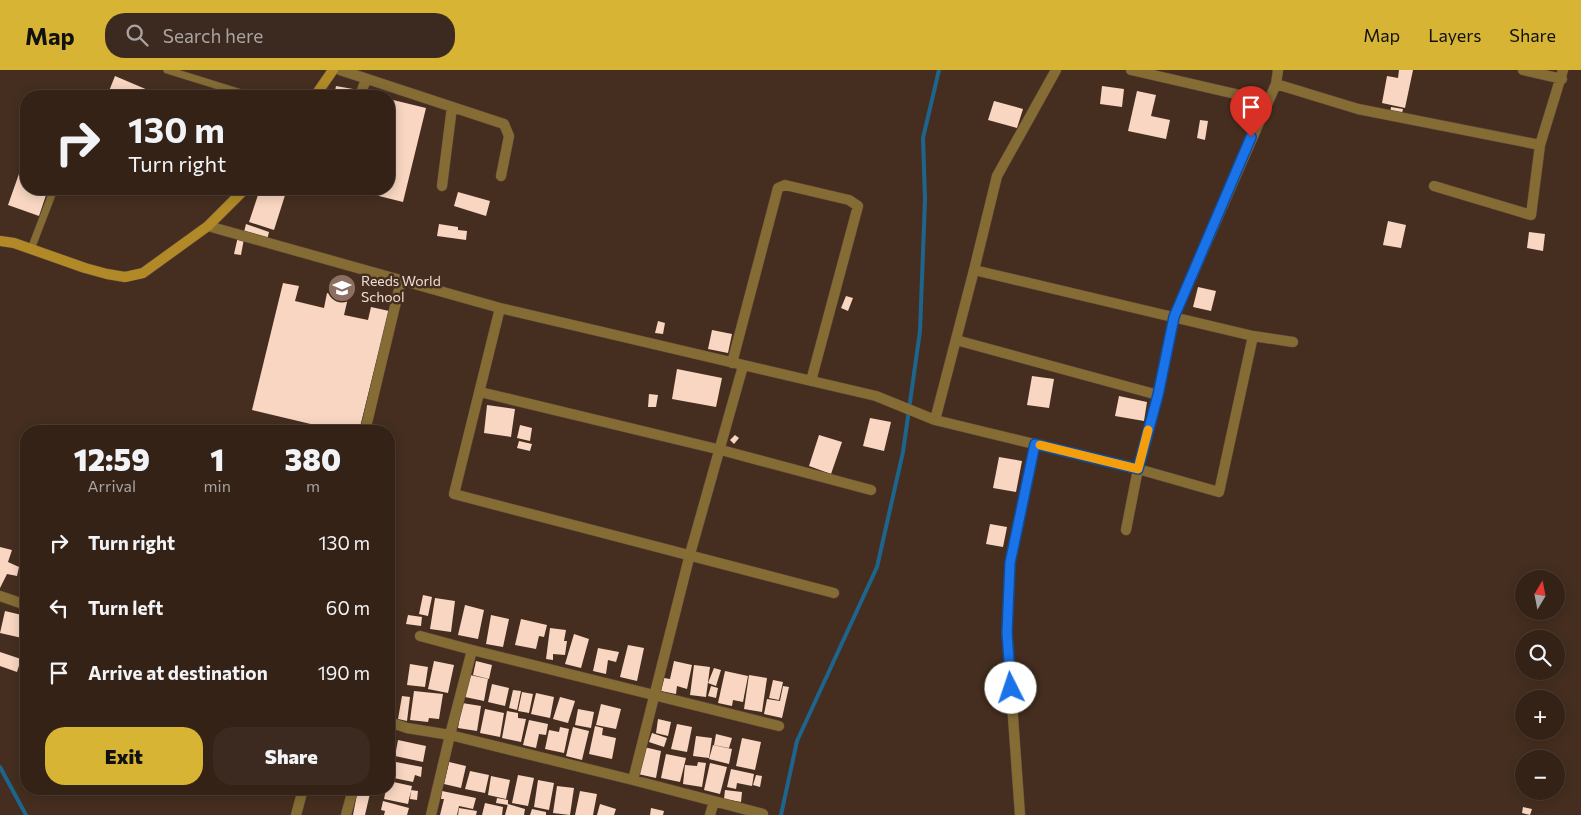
<!DOCTYPE html>
<html lang="en">
<head>
<meta charset="utf-8">
<style>
  body { margin:0; font-family:Commissioner,sans-serif; background:#3c2a20; color:#f1f3f6; height:100vh; display:flex; flex-direction:column; font-size:19px; white-space:nowrap }
  * { box-sizing:border-box; margin:0 }
  p { font-size:16px; color:#a9a4a1 }
  .icon { flex:none; width:28px; height:28px; fill:none; stroke:currentColor; stroke-width:2; stroke-linecap:round; stroke-linejoin:round }
  .map { position:relative; flex:1; overflow:hidden }
  .side { position:absolute; left:20px; top:355px; width:375px; height:370px; display:flex; flex-direction:column; background:#342217; border-radius:20px; box-shadow:0 2px 12px #0003,0 0 0 1px #4e3f36 }
  .side>* { flex:none }
  .guide { position:absolute; left:20px; top:20px; width:375px; height:105px; border-radius:20px; box-shadow:0 2px 12px #0003,0 0 0 1px #4e3f36; background:#342217; color:#f1f3f6; overflow:hidden }
  .needle { width:32px; rotate:10deg }
  .tools { position:absolute; left:1515px; top:500px; display:grid; gap:10px }
  .tools a { display:grid; place-items:center; width:50px; height:50px; border-radius:50%; background:#342217; box-shadow:0 2px 12px #0003,0 0 0 1px #4e3f36; font-size:25px }
  .pin { position:absolute; display:grid; place-items:center; width:42px; height:42px; color:#fff; margin:-51px -21px; border-radius:50% 50% 50% 0; rotate:-45deg; box-shadow:0 0 5px #0007 }
  .pin .icon { rotate:45deg }
  .me { position:absolute; width:55px; margin:-28px; rotate:356deg; stroke-linejoin:round; filter:drop-shadow(0 0 4px #0008) }
  .turn { display:flex; align-items:center; gap:18px; height:105px; padding:0 25px; font-size:22px }
  .turn .icon { width:65px; height:65px; stroke-width:2.5 }
  .turn b { display:block; font-size:35px; line-height:42px }
  .eta { display:flex; justify-content:space-evenly; align-items:center; height:85px; text-align:center }
  .eta b { font-size:30px; font-weight:800; line-height:35px }
  .cta { display:flex; gap:10px; margin-top:auto; padding:10px 25px }
  .cta a { flex:1; height:58px; border-radius:20px; background:#d8b434; color:#111; font-size:20px; font-weight:800; line-height:58px; text-align:center }
  .cta a+a { background:#3c2a20; color:#f1f3f6 }
  ul { padding:0; list-style:none }
  li { display:flex; align-items:center; gap:15px; height:65px; padding:0 25px }
  li div { flex:1 }
  li b { display:block; font-size:19px }
  li em { font-style:normal }
  header { display:flex; align-items:center; gap:30px; box-sizing:border-box; height:70px; padding:0 25px; background:#d8b434; color:#111 }
  header strong { font-size:24px }
  nav { display:flex; gap:28px; margin-inline-start:auto; font-size:18px }
  .search { width:350px; height:45px; background:#3c2a20; display:flex; align-items:center; gap:12px; box-sizing:border-box; padding:0 18px; border-radius:20px; color:#a9a4a1; font-size:19px }
  .map>svg:first-child { display:block }
</style>
</head>
<body>
<header>
<strong>Map</strong>
<div class="search"><svg class="icon" aria-label="search" viewBox="0 0 24 24"><circle cx="10" cy="10" r="6"/><path d="M15 15l6 6"/></svg>Search here</div>
<nav><a>Map</a><a>Layers</a><a>Share</a></nav>
</header>
<div class="map">
<svg width="1581" height="745" viewBox="0 0 1581 745">
  <rect width="100%" height="100%" fill="#452e1f"/>
  <g fill="none" stroke-linecap="round" stroke-linejoin="round">
    <path stroke="#1d658d" stroke-width="4" d="M0,697L26,745
      M781,745L797,671L877,497L903,382L920,261L925,129L923,68L939,0"/>
  </g>
  <path fill="#f8d6c1" d="M1399,0H1413L1405,38L1382,33L1387,6L1398,8Z
    M115,6L162,26H107Z
    M336,16L353,19L352,26H334Z
    M1102,16L1124,19L1122,37L1100,34Z
    M209,19L227,26H206Z
    M190,20L206,26H188Z
    M1137,21L1156,25L1151,46L1170,50L1166,69L1128,61Z
    M389,29L426,38L403,132L367,123L368,119H389Z
    M994,31L1023,39L1017,58L988,50Z
    M1391,37L1403,39L1401,47L1390,44Z
    M1200,50L1208,51L1205,70L1197,68Z
    M26,84V119H48L39,146L8,135Z
    M260,119H287L274,160L249,152Z
    M458,122L490,131L486,146L454,136Z
    M1388,151L1406,155L1401,178L1383,175Z
    M246,154L269,162L267,170L244,162Z
    M439,154L458,157V160L467,161L466,170L437,166Z
    M239,162L245,163L241,185L234,184Z
    M1529,162L1545,164L1543,181L1527,178Z
    M283,213L299,216L295,231L324,238L327,223L348,228L344,245L368,250L371,237L389,241L359,361H340L252,340Z
    M1198,217L1216,221L1211,241L1193,237Z
    M846,226L853,228L848,241L841,238Z
    M658,251L665,253L663,264L655,263Z
    M712,260L732,264L728,283L708,279Z
    M677,299L722,308L716,337L672,329Z
    M1032,306L1054,309L1049,338L1027,335Z
    M649,324L658,325L656,337H648Z
    M1119,326L1147,332L1144,351L1115,346Z
    M487,335L515,339L511,367L484,363Z
    M870,348L891,352L884,381L863,376Z
    M520,355L532,358L530,371L517,368Z
    M735,365L739,368L734,374L730,370Z
    M819,365L842,372L831,404L809,396Z
    M519,371L532,374L530,381L517,378Z
    M999,387L1022,391L1016,422L993,418Z
    M990,454L1007,457L1003,477L986,474Z
    M0,477L12,480L8,492L19,497L17,506L7,504L0,518Z
    M423,525L432,527L428,546L419,544Z
    M435,528L455,531L451,562L430,559Z
    M465,535L484,540L478,569L458,565Z
    M5,541L26,546L22,568L0,563Z
    M408,545L422,547L421,556L406,554Z
    M491,545L509,549L503,577L486,574Z
    M521,549L547,555L544,567L539,566L536,579L515,575Z
    M550,558L566,560L564,571H567L565,585L553,584V590L546,589Z
    M574,564L589,569L581,598L565,594Z
    M628,575L644,578L637,611L620,607Z
    M598,578L619,582L616,592L608,590L606,604L593,601Z
    M0,582L21,589L17,602L0,596Z
    M434,591L454,595L448,623L428,619Z
    M476,591L492,595L489,609L473,605Z
    M674,591L692,595L687,619L677,616L676,624L661,621L664,608L670,609Z
    M410,594L428,597L425,617L407,615Z
    M694,595L710,597L706,627L690,625Z
    M714,598L721,600L716,616L708,613Z
    M725,601L748,606L743,632L733,630L732,636L718,633Z
    M470,605L488,609L484,631L465,627Z
    M749,605L767,608L762,642L744,639Z
    M773,610L783,612L779,630L769,628Z
    M492,614L509,618L505,636L488,632Z
    M711,616L718,618L716,628L708,626Z
    M783,616L789,617L782,648L764,644L767,629L780,631Z
    M513,620L521,621L517,640L509,638Z
    M414,621L443,624L439,649L429,648L428,652L410,650Z
    M522,622L533,624L529,643L518,641Z
    M536,623L554,627L550,648L531,644Z
    M402,626L410,627L407,651L398,649Z
    M560,627L575,631L568,653L553,649Z
    M462,633L481,636L477,661L458,658Z
    M601,634L621,639L616,659L596,655Z
    M485,639L504,643L500,667L480,663Z
    M578,639L594,642L591,658L575,655Z
    M507,641L518,643V648L526,649L521,672L502,668Z
    M658,649L671,652L668,666L656,663Z
    M529,650L548,654L546,665L539,664L536,678L523,675Z
    M677,654L692,657L687,682L671,679Z
    M595,656L603,658L602,665L616,668L612,689L589,684Z
    M560,657L569,659L564,683L545,679L549,660L559,662Z
    M573,657L589,661L582,690L566,686Z
    M652,663L667,668L664,677L649,672Z
    M716,664L732,668L729,678L714,675Z
    M696,666L712,668L709,688L693,686Z
    M742,668L761,672L755,700L736,696Z
    M398,670L426,676L423,692L395,686Z
    M713,675L732,679L729,694L709,689Z
    M644,677L661,681L656,708L638,704Z
    M666,684L686,688L680,712L661,708Z
    M391,691L422,697L421,707L415,705L413,712L389,707Z
    M449,692L466,696L461,718L444,714Z
    M698,692L706,693L702,717L683,714L685,695L697,696Z
    M710,693L727,697L720,724L704,720Z
    M731,699L754,704L752,716L737,713L736,719L727,717Z
    M470,701L489,705L485,723L465,719Z
    M518,705L534,708L528,736L512,733Z
    M756,705L762,706L760,717L753,715Z
    M491,706L510,710L506,729L488,725Z
    M538,710L554,713L549,740L534,737Z
    M389,711L412,716L408,734L384,729L386,719H389Z
    M557,716L574,718L570,745L553,743Z
    M358,719H371L365,745H353Z
    M411,720L418,721L417,730L410,729Z
    M725,720L742,722L741,732L724,729Z
    M442,721L476,728L473,739L459,736L457,745H440L444,729H441Z
    M580,721L597,724L593,745H575Z
    M497,728L508,730V735L496,733Z
    M383,731L409,738L407,745H384L385,741L381,740Z
    M485,733L503,737L502,745H482Z
    M508,734L525,739L524,745H505Z
    M600,734L616,739L614,745H597Z
    M1523,737L1532,739L1530,745L1522,743Z
    M459,738L477,741L476,745H458Z
    M651,738L664,741L663,745H650Z
    M532,739L546,742V745H530Z"/>
  <g fill="none" stroke-linecap="round" stroke-linejoin="round">
    <defs>
      <path id="lane" d="M167,0L251,26
        M31,179L54,119"/>
      <path id="street" d="M340,0L504,54L509,66L501,106
        M1131,0L1266,31
        M1523,0L1562,9
        M1276,14L1358,39L1540,75
        M360,26L366,9
        M442,116L452,37
        M1434,116L1531,145L1540,75L1563,0
        M208,156L500,238L876,326L935,350L1138,399L1219,422L1253,266L974,200L935,350
        M974,200L997,106L1056,0
        M500,238L454,424L834,523
        M1253,266L1293,272
        M956,270L1158,325L1174,247L1276,14L1278,0
        M732,293L778,118L785,115L849,130L858,136L811,311
        M743,296L690,484L633,710L763,744
        M480,322L721,380L871,420
        M365,361L401,211
        M1126,460L1138,399L1158,325
        M0,526L26,535
        M420,566L472,580
        M389,652L407,658L450,665L472,580L779,656
        M296,745L303,719
        M346,745L353,719
        M431,745L450,665L633,710
        M710,745L714,731
        M1020,745L1007,563L1010,493L1035,374"/>
      <path id="secondary" d="M315,26L333,0
        M0,171L14,173L85,198L107,204L125,207L143,203L208,156L245,119"/>
    </defs>
    <use href="#lane" stroke="#604a3c" stroke-width="8"/>
    <use href="#street" stroke="#604a3c" stroke-width="11"/>
    <use href="#secondary" stroke="#604a3c" stroke-width="11"/>
    <use href="#lane" stroke="#846c34" stroke-width="7"/>
    <use href="#street" stroke="#846c34" stroke-width="10"/>
    <use href="#secondary" stroke="#b18a27" stroke-width="10"/>
  </g>
  <g fill="none" stroke-linecap="round" stroke-linejoin="round">
    <defs>
      <path id="route" d="M1011,618L1007,563L1010,493L1035,374L1138,399L1158,325L1174,247L1251,67"/>
    </defs>
    <use href="#route" stroke="#114b97" stroke-width="12"/>
    <use href="#route" stroke="#1a73e8" stroke-width="9"/>
    <path stroke="#f59e0b" stroke-width="9" d="M1040,375L1138,399L1148,360"/>
  </g>
  <defs>
    <symbol id="school-disc" viewBox="-11 -11 22 22"><circle r="9.5" fill="#8d6e63" stroke="#452e1f"/><path d="M0-5L7-2L0 1L-7-2ZM-4 1L0 2.5L4 1V4Q0 6-4 4Z" fill="#fff"/></symbol>
  </defs>
  <g fill-rule="evenodd">
    <use href="#school-disc" x="326" y="202" width="32" height="32"/>
  </g>
  <g text-anchor="middle" dominant-baseline="central" stroke-width="5" stroke-linejoin="round" paint-order="stroke">
    <g font-size="14" fill="#eeded5" stroke="#452e1f" text-anchor="start">
      <text x="361" y="210">Reeds World<tspan x="361" dy="16">School</tspan></text>
    </g>
  </g>
</svg>
<div class="tools">
<a><svg class="needle" viewBox="-14 -14 28 28"><path d="M0-13l5 13h-10z" fill="#e53935"/><path d="M0 13l5-13h-10z" fill="#a9a4a1"/></svg></a>
<a><svg class="icon" aria-label="search" viewBox="0 0 24 24"><circle cx="10" cy="10" r="6"/><path d="M15 15l6 6"/></svg></a>
<a>+</a>
<a>−</a>
</div>
<div class="pin" style="left:1251px;top:67px;background:#d93025"><svg class="icon" aria-label="arrive" viewBox="0 0 24 24"><path d="M6 21V4h12l-3 4 3 4H6"/></svg></div>
<svg class="me" style="left:1011px;top:618px" viewBox="-20 -20 40 40"><circle r="19" fill="#fff"/><path d="M0-13L10 11 0 6-10 11z" fill="#1a73e8"/></svg>
<div class="guide">
<div class="turn"><svg class="icon" aria-label="right" viewBox="0 0 24 24"><path d="M7 20v-9h11M14 6l5 5-5 5"/></svg><div><b>130 m</b>Turn right</div></div>
</div>
<section class="side">
<div class="eta">
<div><b>12:59</b><p>Arrival</p></div>
<div><b>1</b><p>min</p></div>
<div><b>380</b><p>m</p></div>
</div>
<ul>
<li><svg class="icon" aria-label="right" viewBox="0 0 24 24"><path d="M7 20v-9h11M14 6l5 5-5 5"/></svg><div><b>Turn right</b></div><em>130 m</em></li>
<li><svg class="icon" aria-label="left" viewBox="0 0 24 24"><path d="M17 20v-9H6M10 6l-5 5 5 5"/></svg><div><b>Turn left</b></div><em>60 m</em></li>
<li><svg class="icon" aria-label="arrive" viewBox="0 0 24 24"><path d="M6 21V4h12l-3 4 3 4H6"/></svg><div><b>Arrive at destination</b></div><em>190 m</em></li>
</ul>
<div class="cta"><a>Exit</a><a>Share</a></div>
</section>
</div>
</body>
</html>
